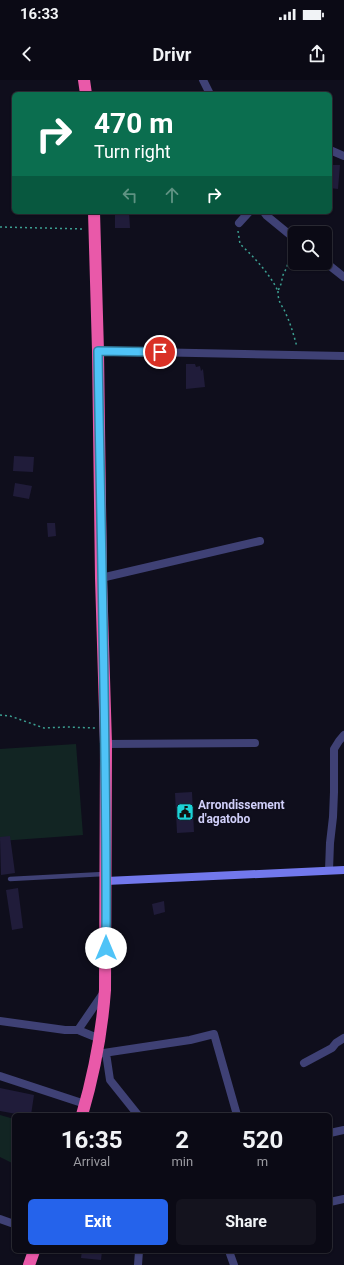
<!DOCTYPE html>
<html lang="en">
<head>
<meta charset="utf-8">
<style>
  body { margin:0; font-family:Roboto,sans-serif; background:#14131e; color:#f1f3f6; height:100vh; display:flex; flex-direction:column; font-size:15px; white-space:nowrap }
  * { box-sizing:border-box; margin:0 }
  p { font-size:13px; color:#9a9aa0 }
  .icon { flex:none; width:22px; height:22px; fill:none; stroke:currentColor; stroke-width:2; stroke-linecap:round; stroke-linejoin:round }
  .map { position:relative; flex:1; overflow:hidden }
  .drawer { position:absolute; left:12px; top:1033px; width:320px; height:140px; display:flex; flex-direction:column; background:#0b0a15; border-radius:6px; box-shadow:0 1px 3px #0004,0 0 0 1px #2b2b34 }
  .drawer>* { flex:none }
  .top-card { position:absolute; left:12px; top:12px; width:320px; height:122px; border-radius:6px; box-shadow:0 1px 3px #0004,0 0 0 1px #2b2b34; background:#0b6e4f; color:#fff; overflow:hidden }
  .buttons { position:absolute; left:288px; top:146px; display:grid; gap:8px }
  .buttons a { display:grid; place-items:center; width:44px; height:44px; border-radius:6px; background:#0b0a15; box-shadow:0 1px 3px #0004,0 0 0 1px #2b2b34; font-size:20px }
  .pin { position:absolute; display:grid; place-items:center; width:34px; height:34px; color:#fff; margin:-17px; border:2px solid #fff; border-radius:50%; box-shadow:0 1px 4px #0007 }
  .me { position:absolute; width:44px; margin:-22px; rotate:0deg; stroke-linejoin:round; filter:drop-shadow(0 0 3px #0008) }
  .turn { display:flex; align-items:center; gap:14px; height:84px; padding:0 16px; font-size:18px }
  .turn .icon { width:52px; height:52px; stroke-width:2.5 }
  .turn b { display:block; font-size:28px; line-height:34px }
  .lanes { display:flex; align-items:center; height:38px; padding:0 16px; background:#0003; justify-content:center; gap:20px; direction:ltr }
  .lanes .off { opacity:.35 }
  .eta { display:flex; justify-content:space-evenly; align-items:center; height:68px; text-align:center }
  .eta b { font-size:24px; font-weight:700; line-height:28px }
  .cta { display:flex; gap:8px; margin-top:auto; padding:8px 16px }
  .cta a { flex:1; height:46px; border-radius:6px; background:#2563eb; color:#fff; font-size:16px; font-weight:700; line-height:46px; text-align:center }
  .cta a+a { background:#14131e; color:#f1f3f6 }
  .status { display:flex; justify-content:space-between; align-items:center; height:28px; padding:0 20px; background:#0b0a15; direction:ltr }
  .status svg { height:11px; fill:currentColor }
  header { display:flex; justify-content:space-between; align-items:center; height:52px; padding:0 16px; background:#0b0a15; font-size:18px; font-weight:700 }
  .map>svg:first-child { display:block }
</style>
</head>
<body>
<div class="status"><b>16:33</b><svg viewBox="0 0 49 12"><path d="M0 12V9h3v3zM5 12V6h3v6zM10 12V3h3v9zM15 12V0h3v12zM26 1h20v11H26zM47 4h2v5h-2z"/></svg></div>
<header><svg class="icon" aria-label="back" viewBox="0 0 24 24"><path d="M15 5l-7 7 7 7"/></svg>Drivr<svg class="icon" aria-label="share" viewBox="0 0 24 24"><path d="M12 15V3M7 8l5-5 5 5M5 13v7h14v-7"/></svg></header>
<div class="map">
<svg width="344" height="1185" viewBox="0 0 344 1185">
  <rect width="100%" height="100%" fill="#0f0e1c"/>
  <path fill="#122523" d="M76,664L83,755L0,761V669Z
    M0,1035L14,1039V1084L0,1077Z"/>
  <path fill="#201c3a" d="M330,85H340L338,109L330,108Z
    M129,132L130,148H115V133Z
    M186,284H195L196,287L200,286L201,291L203,289L205,307L186,309Z
    M14,376L34,377L33,392L13,391Z
    M15,403L32,406L29,419L13,416Z
    M47,443H55L56,456L48,457Z
    M192,712L194,752L177,753L175,713Z
    M10,756L15,793L1,795L0,757Z
    M18,808L23,848L12,850L6,810Z
    M164,821L165,832L154,835L152,824Z
    M0,1008L34,1015L31,1035H22L0,1031Z
    M82,1171H102L101,1180L81,1178Z"/>
  <g fill="none" stroke-linecap="round" stroke-linejoin="round">
    <path stroke="#3ca092" stroke-width="1.5" stroke-dasharray="2 3" stroke-linecap="butt" d="M0,147L84,149
      M238,151L240,164C255,178 269,193 278,211L281,204L283,195L287,187L289,177L288,164
      M278,211C278,224 282,224 286,234C291,245 294,256 297,267
      M0,635L10,636L44,648L67,647L95,648"/>
    <path stroke="#3f4175" stroke-width="4.5" d="M10,799L104,794"/>
    <path stroke="#3f4175" stroke-width="8" d="M203,0L210,14
      M330,70L344,76
      M264,132L267,136L295,159
      M239,143L249,132
      M325,182L344,197
      M98,271L344,276
      M101,498L260,461
      M106,664L255,663
      M329,790L330,763L333,737L334,712V669L339,661L344,655
      M0,941L65,950H78L100,959
      M78,950L104,912
      M106,973L110,1000L138,1035
      M97,974L190,960L214,954L237,1035
      M304,983L332,968L336,963L344,958
      M0,996L85,1024
      M330,1053L344,1050
      M330,1122L344,1119
      M0,1139L14,1144
      M229,1171L234,1185
      M138,1185L139,1171"/>
    <path stroke="#7278ec" stroke-width="8" d="M106,801L344,790"/>
    <path stroke="#e959a9" stroke-width="12" d="M84,0L86,14
      M82,1035C94,994 102,952 105,910L106,664L101,498L98,271L94,132
      M29,1185L34,1171"/>
  </g>
  <g fill="none" stroke-linecap="round" stroke-linejoin="round">
    <defs>
      <path id="route" d="M106,868C107,669 101,470 98,271L160,272"/>
    </defs>
    <use href="#route" stroke="#337fa1" stroke-width="10"/>
    <use href="#route" stroke="#4fc3f7" stroke-width="7"/>
  </g>
  <defs>
    <symbol id="civic-square" viewBox="-11 -11 22 22"><rect x="-9" y="-9" width="18" height="18" rx="4" fill="#1cd2d7" stroke="#0f0e1c"/><path d="M-.6-6.5H3V-4.5H.6V-3L4-1V1h2V6H-6V1h2V-1L-.6-3ZM-1.2 2.5V6h2.4V2.5Z" fill="#111"/></symbol>
  </defs>
  <g fill-rule="evenodd">
    <use href="#civic-square" x="175" y="722" width="20" height="20"/>
  </g>
  <g text-anchor="middle" dominant-baseline="central" stroke-width="3.5" stroke-linejoin="round" paint-order="stroke">
    <g font-size="12" font-weight="bold" fill="#d0cff9" stroke="#0f0e1c" text-anchor="start">
      <text x="198" y="725">Arrondissement<tspan x="198" dy="14">d'agatobo</tspan></text>
    </g>
  </g>
</svg>
<div class="buttons">
<a><svg class="icon" aria-label="search" viewBox="0 0 24 24"><circle cx="10" cy="10" r="6"/><path d="M15 15l6 6"/></svg></a>
</div>
<div class="pin" style="left:160px;top:272px;background:#d93025"><svg class="icon" aria-label="arrive" viewBox="0 0 24 24"><path d="M6 21V4h12l-3 4 3 4H6"/></svg></div>
<svg class="me" style="left:106px;top:868px" viewBox="-20 -20 40 40"><circle r="19" fill="#fff"/><path d="M0-13L10 11 0 6-10 11z" fill="#4fc3f7"/></svg>
<div class="top-card">
<div class="turn"><svg class="icon" aria-label="right" viewBox="0 0 24 24"><path d="M7 20v-9h11M14 6l5 5-5 5"/></svg><div><b>470 m</b>Turn right</div></div>
<div class="lanes"><svg class="icon off" aria-label="left" viewBox="0 0 24 24"><path d="M17 20v-9H6M10 6l-5 5 5 5"/></svg><svg class="icon off" aria-label="ahead" viewBox="0 0 24 24"><path d="M12 20V5M6 11l6-6 6 6"/></svg><svg class="icon" aria-label="right" viewBox="0 0 24 24"><path d="M7 20v-9h11M14 6l5 5-5 5"/></svg></div>
</div>
<section class="drawer">
<div class="eta">
<div><b>16:35</b><p>Arrival</p></div>
<div><b>2</b><p>min</p></div>
<div><b>520</b><p>m</p></div>
</div>
<div class="cta"><a>Exit</a><a>Share</a></div>
</section>
</div>
</body>
</html>
